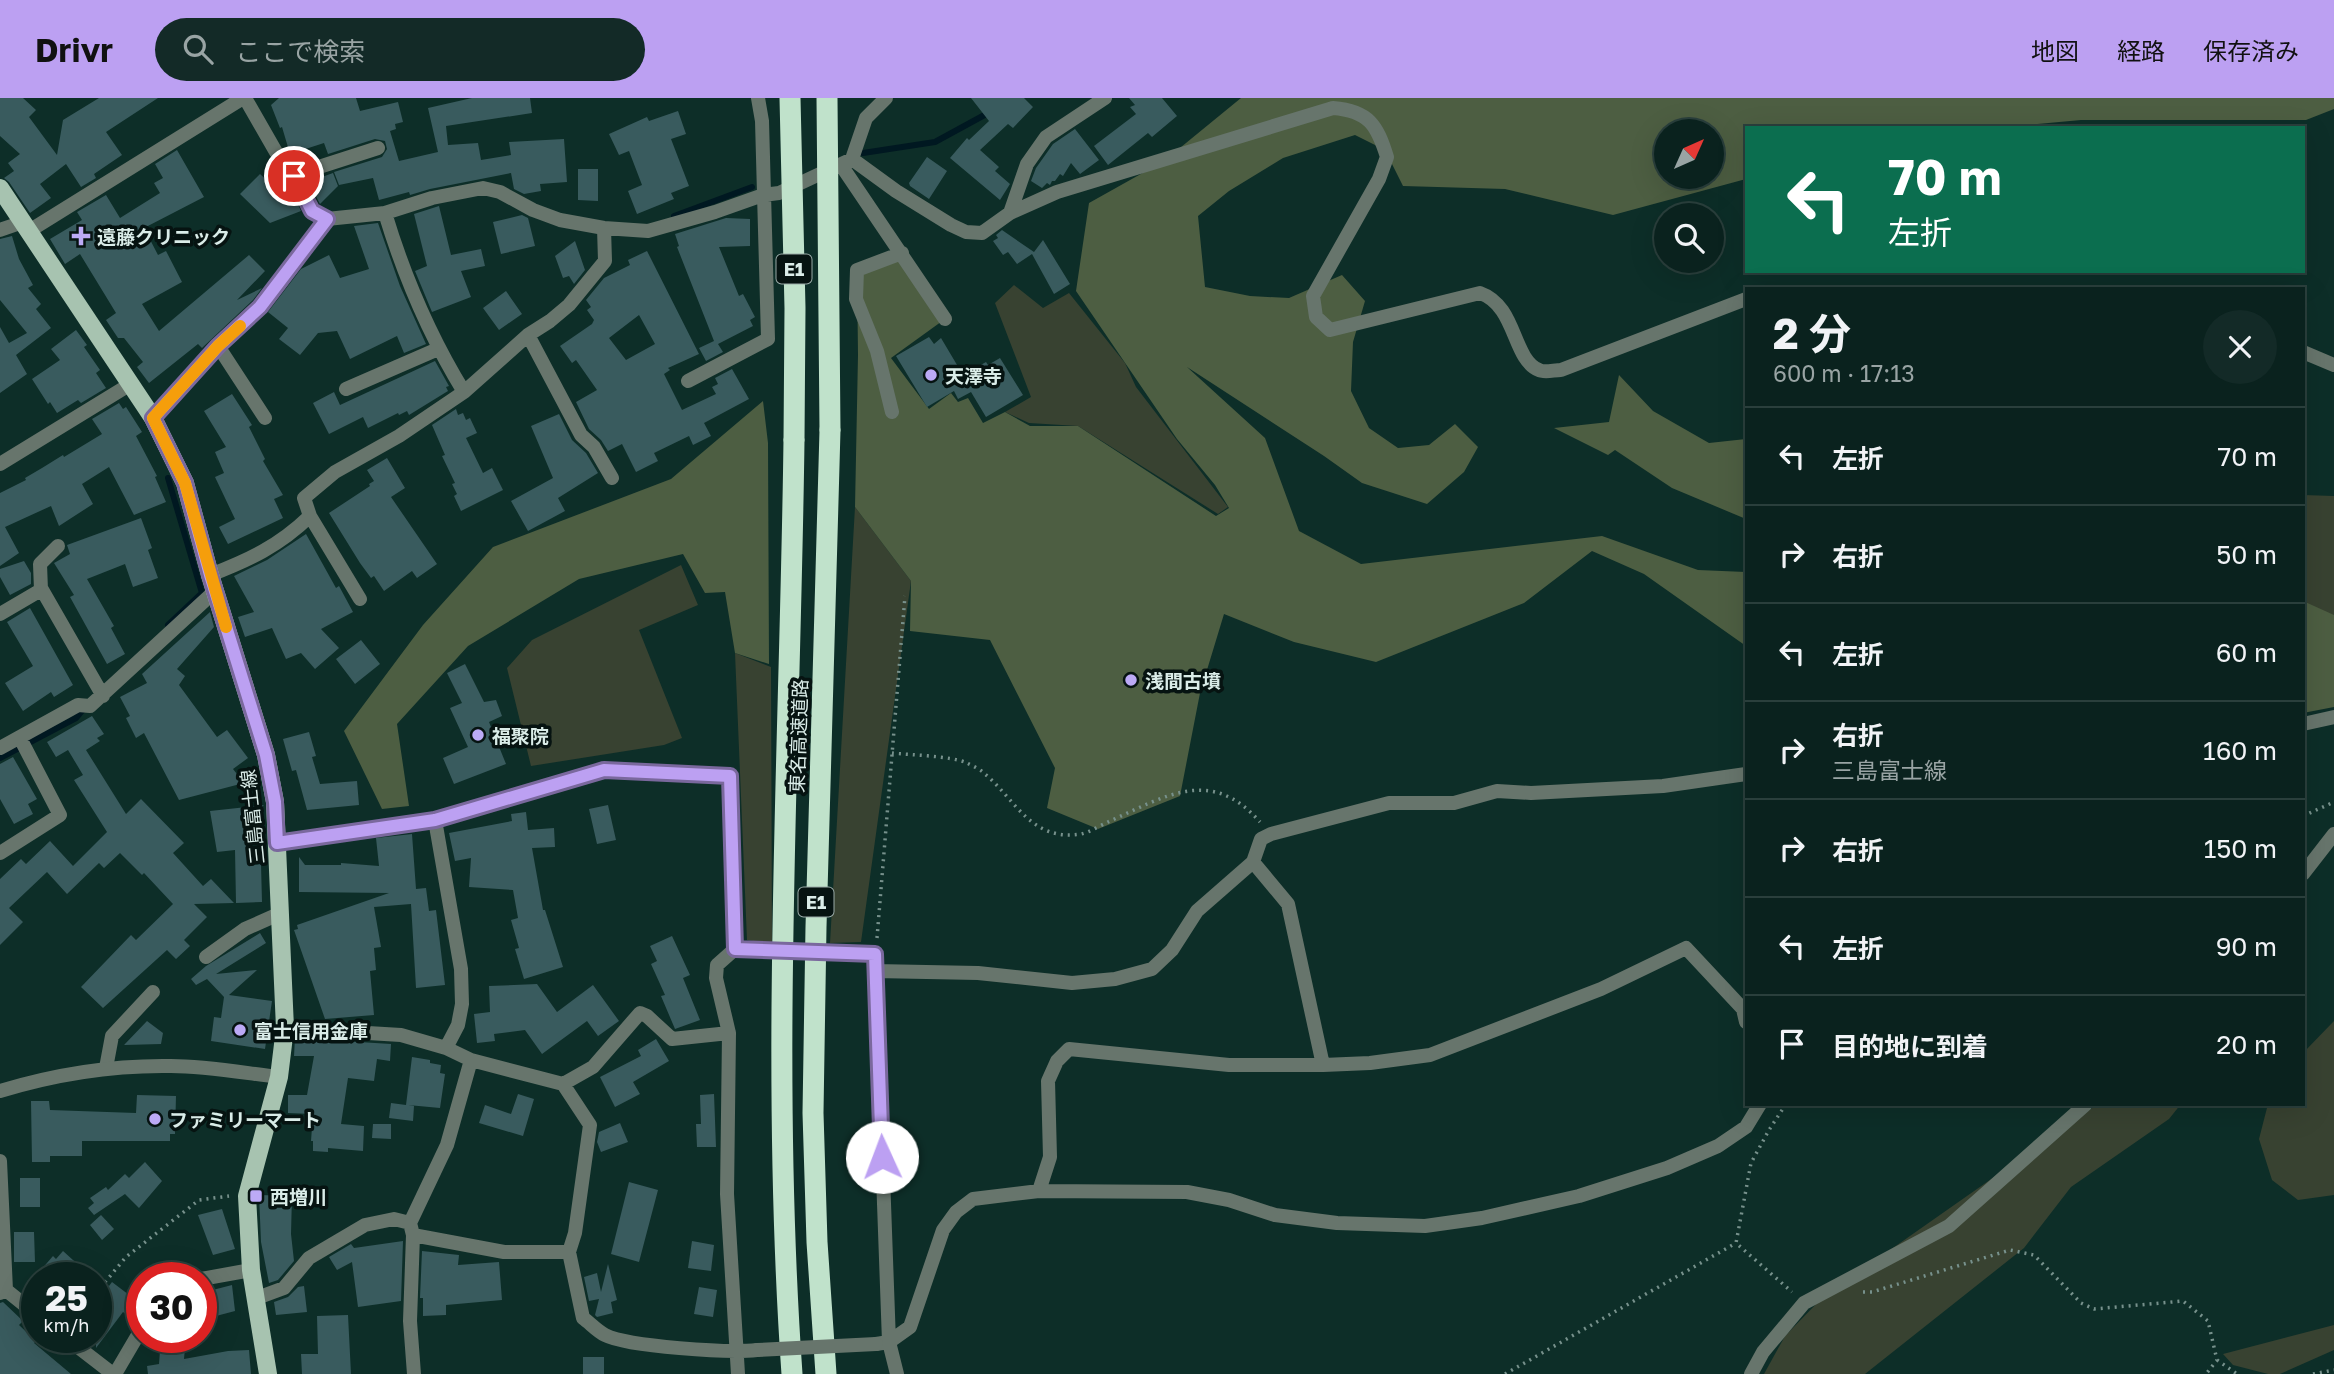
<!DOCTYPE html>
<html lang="ja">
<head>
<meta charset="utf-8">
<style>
  body { margin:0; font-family:"Golos Text","Noto Sans JP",sans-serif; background:#132a27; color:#f1f3f6; height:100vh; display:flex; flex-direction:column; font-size:26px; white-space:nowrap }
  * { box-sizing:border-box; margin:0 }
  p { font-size:23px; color:#99a4a4 }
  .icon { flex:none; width:38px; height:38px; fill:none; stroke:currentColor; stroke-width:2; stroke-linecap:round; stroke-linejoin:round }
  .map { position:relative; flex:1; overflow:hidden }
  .sheet { position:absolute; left:1745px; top:189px; width:560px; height:819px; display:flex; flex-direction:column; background:#0a221e; border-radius:0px; box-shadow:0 7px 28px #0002,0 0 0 2px #2a3f3c }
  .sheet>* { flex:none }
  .top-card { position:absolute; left:1745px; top:28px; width:560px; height:147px; border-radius:0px; box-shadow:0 7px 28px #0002,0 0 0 2px #2a3f3c; background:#0b6e4f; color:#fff; overflow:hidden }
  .needle { width:46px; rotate:45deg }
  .fabs { position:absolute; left:1654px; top:21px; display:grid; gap:14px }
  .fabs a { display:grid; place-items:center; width:70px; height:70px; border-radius:50%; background:#0a221e; box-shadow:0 7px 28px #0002,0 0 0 2px #2a3f3c; font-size:35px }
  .speed { position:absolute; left:21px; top:1164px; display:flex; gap:14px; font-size:35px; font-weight:700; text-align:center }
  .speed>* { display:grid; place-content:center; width:91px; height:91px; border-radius:50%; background:#0a221e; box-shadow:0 7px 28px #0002,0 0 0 2px #2a3f3c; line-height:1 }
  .speed small { font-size:18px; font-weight:400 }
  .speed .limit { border:10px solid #d22; background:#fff; color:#111 }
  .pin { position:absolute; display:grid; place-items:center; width:60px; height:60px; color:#fff; margin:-30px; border:4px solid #fff; border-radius:50%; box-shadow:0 2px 7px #0007 }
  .me { position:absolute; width:77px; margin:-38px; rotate:358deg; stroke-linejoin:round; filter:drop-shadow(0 0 5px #0008) }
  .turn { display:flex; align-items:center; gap:24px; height:147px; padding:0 28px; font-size:32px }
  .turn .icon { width:91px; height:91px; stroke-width:2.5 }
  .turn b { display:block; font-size:49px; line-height:60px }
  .round { display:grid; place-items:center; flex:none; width:74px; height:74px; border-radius:37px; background:#132a27 }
  .head { display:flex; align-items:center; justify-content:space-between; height:119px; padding:0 28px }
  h1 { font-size:42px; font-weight:700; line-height:52px }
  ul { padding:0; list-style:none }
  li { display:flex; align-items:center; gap:21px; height:98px; padding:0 28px; border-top:2px solid #2a3f3c }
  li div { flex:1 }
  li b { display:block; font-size:26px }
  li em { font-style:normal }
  header { display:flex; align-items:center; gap:42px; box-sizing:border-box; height:98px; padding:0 35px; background:#bca0f2; color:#111 }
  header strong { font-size:33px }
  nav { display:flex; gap:38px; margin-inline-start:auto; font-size:24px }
  .search { width:490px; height:63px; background:#132a27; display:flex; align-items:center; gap:18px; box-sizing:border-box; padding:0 24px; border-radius:38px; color:#99a4a4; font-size:26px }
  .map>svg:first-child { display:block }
</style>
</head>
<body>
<header>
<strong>Drivr</strong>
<div class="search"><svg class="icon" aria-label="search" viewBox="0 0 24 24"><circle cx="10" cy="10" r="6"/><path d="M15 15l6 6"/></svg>ここで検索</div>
<nav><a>地図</a><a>経路</a><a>保存済み</a></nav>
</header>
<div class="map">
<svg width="2334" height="1276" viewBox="0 0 2334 1276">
  <rect width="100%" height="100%" fill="#0d2e28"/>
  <path fill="#384231" d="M1014,187L1043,210L1069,195L1125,265L1136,289L1228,409L1218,416L1078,328L1029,325L1005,314L1031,299L995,205Z
    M2303,397L2334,398V529L2303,512Z
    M855,409L911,483L861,844L830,845Z
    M681,467L698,507L639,532L682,640L664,647L531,668L507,570L532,542Z
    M735,555L771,569L772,846L747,842Z
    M2334,923V1097L2298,1102L2272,1082L2259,1041L2268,1006H2303V955Z
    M2098,1006H2181L2169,1021L2071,1089L2024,1150L1865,1276H1764L1785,1238L1823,1199Z
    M2334,1227V1252L2280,1276H2268L2233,1267L2223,1256Z"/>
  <path fill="#4d5e42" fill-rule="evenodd" d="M1241,0H2334V11L2306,22H2081L1996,30H1746V81L1613,117L1505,91L1403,88L1385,52L1355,37L1283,60L1229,93L1198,118L1205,189L1250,198L1289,200L1342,177L1365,203L1353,244L1351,293L1369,330L1398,350L1429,347L1455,326L1478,349L1464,374L1427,406L1362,385L1324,358L1187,269L1265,340L1299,433L1361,466L1602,438L1698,472L1746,474V548L1644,476L1592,453L1524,505L1376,564L1294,544L1224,516L1200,595L1180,698L1098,731L1047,710L1055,670L990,542L910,533L911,483L855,409L858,257L857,172L905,161L945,221L891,260L929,311L951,295L958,304L968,300L983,325L1005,314L1030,328H1078L1216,418L1229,410L1215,387L1177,341L1076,193L1089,105L1164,63ZM1666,33H1712V79H1666Z
    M1619,277L1653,313L1709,345L1746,341V421L1672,390L1615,352L1608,357L1554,330L1609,324Z
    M763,303L768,345L769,566L735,555L725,494L705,495L683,456L579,481L468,548L397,626L409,708L382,711L344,633L423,527L493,449L671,381Z
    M2303,503L2334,517V609L2303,615Z"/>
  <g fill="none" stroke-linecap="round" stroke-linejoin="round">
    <path stroke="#001821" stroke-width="6" d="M863,55L935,44L990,14
      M674,118L752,89
      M168,527L202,495L168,380
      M0,660L76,620L86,608"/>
  </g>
  <path fill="#395b5e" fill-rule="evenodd" d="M0,0H23L36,12L29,19L57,57L63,22L99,0H158L106,34L122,57L94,76L96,80L81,89L66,66L40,86L51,100L30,115L9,84L4,80L14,73L8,65L20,56L0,38Z
    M279,0H356L360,13L398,4L403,24L395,26L396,31L390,33L399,63L438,54L428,10L472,0H530L532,15L446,28L448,47L478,45L481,62L511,57L509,44L564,41L567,84L540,86L541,93L524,96L514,91L511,75L430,91L410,97L409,94L379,102L373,80L339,87L334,74L382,59L387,51L385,43L375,41L328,56L324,45L290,56L282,29L280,30L271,7Z
    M971,0H1024L1033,9L1013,30L1008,26L980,52L999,69L995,73L1010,86L1000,102L950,60L967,40L969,42L989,23Z
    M1129,0H1162L1177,18L1152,39L1148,35L1108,67L1094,48L1136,16L1130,9L1135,7Z
    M678,13L686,36L671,41L689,88L671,95L674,101L637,116L628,93L642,87L629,53L619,57L609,36L647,19L649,23Z
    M1075,31L1099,62L1080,76L1071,65L1063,78L1060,76L1055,83H1052L1050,87L1047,85L1042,90L1031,83L1036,70L1053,46Z
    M177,52L204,99L144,130L158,157L166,153L182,184L142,206L159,233L249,157L265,173L237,202L262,190L253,202L202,250L198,246L149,285L137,269L143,264L124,240H118L106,222L116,215L80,156L65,166L50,141L82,122L77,114L106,97L120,120L160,95L154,85L163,80L155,66Z
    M927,59L947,73L929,101L910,88L909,85Z
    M578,71H598V103L578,102Z
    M333,75L338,88L320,106L308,84Z
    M260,76L272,87L276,83L296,102L301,113L270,125L240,96Z
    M439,108L451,157L481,151L485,168L461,173L471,199L432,214L415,173L427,168L414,116Z
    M522,117L528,120L535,148L501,156L493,124Z
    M726,120L750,121V148L719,149L739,198L743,196L755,219L750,222L753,228L718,246L723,254L706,263L699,250L714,243L677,149L679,148L675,136Z
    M378,125L400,188L426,246L404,255L397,238L350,261L337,233L318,235L300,257L279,241L288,230L268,214L301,171L329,157L340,180L369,171L354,128Z
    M1002,132L1034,154L1043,142L1070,186L1054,196L1032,156L1017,166L1008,154L1003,157L993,143L998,140L996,137Z
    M12,138L19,161L33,187L28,190L41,206L36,211L51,230L16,257L27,276L0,295V229L9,245L27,235L0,202V141Z
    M575,143L585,172L574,186L569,178L563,180L555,158Z
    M647,153L699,256L668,270L670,272L664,276L682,312L716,296L712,289L718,286L715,280L732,271L749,301L704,325L711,338L693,347L689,338L654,355L658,363L636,374L622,346L608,353L601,342L589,331L576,304L597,292L576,262L572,265L560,248L592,226L594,222L587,212L591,209L586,202L604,180L630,167L628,162ZM639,217L655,246L626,262L609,240Z
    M506,193L522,216L499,232L483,210Z
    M76,232L87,247L84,249L100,272L96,275L106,290L81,305L78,302L57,315L50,304L48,306L32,281L60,262L51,251Z
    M929,239L934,246L941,240L963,277L986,264L988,267L1000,260L1023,297L986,319L971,294L958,301L954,293L927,309L896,258Z
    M435,263L449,288L446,289L448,293L409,317L407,313L399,317L398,315L368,330L363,319L329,336L313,305L334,294L340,307Z
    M232,296L252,327L249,329L265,361L263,363L283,397L274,401L283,420L228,446L219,429L235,421L215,379L224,375L215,354L226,349L204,313Z
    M119,305L123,311L126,309L142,334L136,338L157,378L155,379L166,404L134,417L109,369L82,386L93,406L59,428L51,408L5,429L19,455L0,468V395L26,382L25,380L42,370L63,357L64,359L102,336L92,321Z
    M456,311L458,317L463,315L466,322L470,320L477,335L466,340L483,375L492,370L503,392L461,413L454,398L457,396L452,386L455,385L442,358L445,357L432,327Z
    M559,316L572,342L586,355L598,375L558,400L565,413L528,433L511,403L553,380L531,328Z
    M387,360L405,390L391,399L437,466L417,480L412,473L384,493L374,478L371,480L360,465L329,415L370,388L369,386L374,383L367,372Z
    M141,420L152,450L148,452L158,480L133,489L125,466L87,481L114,528L111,530L125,556L107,566L70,499L74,497L54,465L70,456L67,447Z
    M306,436L336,490L339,488L353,514L321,531L339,550L315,571L301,555L286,561L272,530L245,539L238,519L254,514L234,478L267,462Z
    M24,463L31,475V486L10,497L0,479V471Z
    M30,510L73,587L54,599L51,594L23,613L5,585L33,568L7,524Z
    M210,514L214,529L177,571L185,578L179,587L217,639L227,632L248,660L233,671L244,685L179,702L144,635L136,640L126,620L130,618L120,599L147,585L142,576Z
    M361,542L380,566L355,586L336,561Z
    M465,566L484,604L496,602L502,618L489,624L506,666L454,686L443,660L468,649L450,610L462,605L447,575Z
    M92,618L104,636L97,640L100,643L86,652L126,716L141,701L184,745L173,755L203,788L211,781L234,805L194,806L207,819L184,842L190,848L176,861L167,852L103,910L81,889L131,837L136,842L173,806L144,775L142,777L120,755L104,770L99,765L67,796L47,774L9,810L23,824L0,847V781L21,761L26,766L50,743L73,768L107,734L74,682L83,677L68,652L56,659L47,644Z
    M309,634L316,658L312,659L320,686L357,683L359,707L307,712L296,672L292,673L283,641Z
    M13,659L37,701L28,706L33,716L14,726L0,701V666Z
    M264,707L245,723L253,767L261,766L262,804L236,805L235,752L217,754L210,713Z
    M608,707L616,742L597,746L589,711Z
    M526,714L528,732L554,730L555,749L532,750L543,812H545L563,869L524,881L515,851L519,850L511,822L518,820L513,792L469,789L471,760L455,763L449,735L512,723L511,716Z
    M412,736L416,791L426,790L429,813L436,812L445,887L416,890L411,806L374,809L381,849L374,850L376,872L370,873L374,917L325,921L294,832L298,831L297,827L389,795L299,794V759L305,767H341V765L379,768L376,740Z
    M260,835L266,845L216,876L257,872L229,897L272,903L265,951L211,943L214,919L221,920L224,899L207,881L196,887L191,881L206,868Z
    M672,838L690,877L683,880L700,922L675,931L661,898L665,897L651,866L657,863L650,848Z
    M537,886L557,914L593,887L619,923L598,938L587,923L542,956L525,932L494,936L495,943L477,945L474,916L490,914L489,888Z
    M147,923L163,935L161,946L124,947Z
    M295,940L391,946L390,963L377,961L374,983L348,980L341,1026L364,1028L363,1053L328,1050V1054L313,1053V1043H311L313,1016L288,1015V997H307L314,958H294Z
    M656,941L669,963L633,984L640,996L615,1009L600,979L641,958L638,952Z
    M412,959L430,962V965L441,967L440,975L445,976L440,1010L408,1007L414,1008L413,1023L389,1020L391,1005L406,1007Z
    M518,996L534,1001L523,1038L479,1025L485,1007L511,1016Z
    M714,996L716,1049H697L696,1026H701L700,997Z
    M137,997L176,998L175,1036H170V1043H82V1058H50V1064H32L31,1003H49L50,1012L136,1015Z
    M620,1025L628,1044L601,1054L597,1044L599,1034Z
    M373,1026H391V1041L372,1040Z
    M145,1064L162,1083L139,1110L125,1096L94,1117L88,1110L94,1105L90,1100L106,1089L108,1092L125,1076L129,1080Z
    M20,1080H40V1109H20Z
    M629,1084L658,1092L639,1164L611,1156Z
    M259,1097L292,1098L291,1136L294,1163L278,1182L269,1185L261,1144Z
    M222,1111L235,1151L213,1157L198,1117Z
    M101,1117L114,1131L102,1142L90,1127Z
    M14,1134H34L35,1164H14Z
    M403,1143L401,1203L358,1209L352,1164L337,1172L329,1159L351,1146L354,1150Z
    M692,1143L714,1147L711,1173L688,1170Z
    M63,1153L93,1180H34L53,1158L56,1161Z
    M422,1153L459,1157L458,1167L499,1164L502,1202L446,1207V1217L423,1218V1200H420Z
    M608,1166L617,1202L611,1204L613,1215L597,1219L595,1217L599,1201L589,1203L584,1179L597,1175L601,1194Z
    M96,1177L109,1188L112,1184L141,1206L131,1220L123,1214L96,1250Z
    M232,1187L235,1213L201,1222V1195Z
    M304,1188L307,1214L276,1217L274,1204L288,1199L298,1189Z
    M699,1189L717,1192L713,1219L694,1216Z
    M3,1204L23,1223L19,1227L36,1243L34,1245L71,1276H0V1205Z
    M348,1217L351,1276H302L301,1256H318L317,1218Z
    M161,1239H186L184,1261L228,1253L249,1252L251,1276H148L147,1268L159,1266Z
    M583,1259H604V1276H583Z"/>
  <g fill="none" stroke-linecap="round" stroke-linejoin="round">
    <path stroke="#77918c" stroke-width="3.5" stroke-dasharray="2 5" stroke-linecap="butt" d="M892,655C911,657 952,658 967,665C973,668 980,671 985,676C1015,701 1031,744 1081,736C1090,734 1101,727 1110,723C1166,698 1211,668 1260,724
      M2303,718L2334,704
      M877,840L905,498
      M1786,1006L1769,1032L1751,1065L1736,1145L1792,1194
      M1863,1194H1872L2010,1152L2034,1157L2081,1205L2094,1211L2183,1203L2208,1223L2217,1262L2206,1276
      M96,1195L126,1159L199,1102L229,1098
      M2217,1262L2237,1276
      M1505,1276L1736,1145
      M2313,1276L2334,1272"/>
    <path stroke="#67756c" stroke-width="14" d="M245,0L276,54L294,77L312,113L327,121L385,115L432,100L483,90L500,94L533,112L560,122L604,130L648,133L715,114L763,97L779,95L852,61L866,20L886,0
      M852,61L896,93L951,127L966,134L982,135L1010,115L1057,94L1333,10C1369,13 1377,27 1387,59L1379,81L1313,198L1316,219L1330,232L1480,195C1517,208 1512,261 1539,272C1544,275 1554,272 1561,272L1746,201
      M841,67L945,221
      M294,77L378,50
      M385,115C404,178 429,237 464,294
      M1010,115L1027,66L1046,39L1105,0
      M0,132L23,124
      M29,133L243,0
      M528,237L581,337L594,349L612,380
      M218,248L265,320
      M2303,254L2334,267
      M688,283L768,241L762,23L758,0
      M346,291L438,251
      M892,314L877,253L856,201L857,172L902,155
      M153,320L218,248L260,209L327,121
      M0,366L129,287
      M310,418L360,501
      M210,477C249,462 279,448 310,418L304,400L335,374L399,338L464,294L528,237L550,223L569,207L605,163L604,130
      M41,490L103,598
      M0,516L41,492L40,466L58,448
      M2303,626L2334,619
      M0,650L78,607L90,608L215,493
      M435,722L461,871L462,906L458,927L446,950
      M277,745L435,722L604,672L730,678L735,851L717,867L716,880L729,935L727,1096L738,1276
      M0,755L60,717L20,640
      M1253,764L1288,806L1323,967
      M2303,776L2334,736
      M861,856H875L889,1244L897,1276
      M206,859L245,831L281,815
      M875,873L978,875L1072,885L1115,881L1152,871L1172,852L1197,813L1253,764L1261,741L1271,736L1389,705H1454L1497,693L1531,695L1663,688L1746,676
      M285,930L401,937L446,950L471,962L563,986L593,969L640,915L647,918L672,941L729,935
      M106,970L112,938L153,894
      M563,986L590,1027L575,1135L569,1154
      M0,1063L6,1192L0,1195
      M1039,1093L1050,1059L1048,983L1057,963L1069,951L1229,967H1323L1370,965L1430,957L1601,891L1686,850L1743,911L1746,924
      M410,1125L447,1047L471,962
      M413,1137L410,1223L414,1276
      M201,1181L251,1172
      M6,1192L37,1217
      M257,1200L284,1190L309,1160L365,1127L394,1121L410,1125L413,1137L504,1154H569L583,1220C590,1225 597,1233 605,1237C629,1249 729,1255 757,1252
      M65,1239L113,1276
      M876,1246L889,1244L910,1229L943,1132L956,1114L973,1101L1039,1093L1187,1094L1229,1102L1275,1117L1337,1125L1425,1128L1482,1120L1579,1098L1667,1070L1718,1048L1746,1029L1760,1006
      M115,1276L142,1230
      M1751,1276L1763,1254L1804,1205L1949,1128L2086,1006"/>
    <path stroke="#67756c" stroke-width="14" d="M0,993C56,976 112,967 171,968C207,968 244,975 279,979"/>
    <path stroke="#a7c3b0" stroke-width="18" d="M0,90L153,320L185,385L210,477L266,657L275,704L285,930L279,979L247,1098L251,1172L268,1276"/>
    <path stroke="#c0e2cb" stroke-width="21" d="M792,1276C770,965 790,653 794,342
      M826,1276L817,1144L813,1015L816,829L830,332"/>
    <path stroke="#67756c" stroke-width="14" d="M747,852L861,856
      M757,1252L876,1246"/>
    <path stroke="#c0e2cb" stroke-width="21" d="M790,0L795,210L794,342
      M827,0L830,332"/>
  </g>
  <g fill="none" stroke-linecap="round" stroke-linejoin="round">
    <defs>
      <path id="route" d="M294,78L312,113L327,121L260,209L218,248L153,320L185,385L210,477L266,657L275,704L277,745L435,722L604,672L730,678L735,851L875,856L882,1059"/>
    </defs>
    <use href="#route" stroke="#7a689d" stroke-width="18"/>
    <use href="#route" stroke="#bca0f2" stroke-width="12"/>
    <path stroke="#f59e0b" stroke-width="12" d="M226,529L185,385L153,320L218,248L240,228"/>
  </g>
  <g fill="#bcaaf6" stroke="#061311" stroke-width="2.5">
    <path d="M77.5 127.5h7v7h7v7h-7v7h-7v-7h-7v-7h7z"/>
    <circle cx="931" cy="277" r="7"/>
    <circle cx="1131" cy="582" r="7"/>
    <circle cx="478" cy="637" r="7"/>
    <circle cx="240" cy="932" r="7"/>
    <circle cx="155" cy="1021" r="7"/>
    <rect x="249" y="1091" width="14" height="14" rx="3.5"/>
  </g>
  <g text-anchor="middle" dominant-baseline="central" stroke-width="7" stroke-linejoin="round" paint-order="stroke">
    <g fill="#061311" stroke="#9aaba8" stroke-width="2">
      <rect x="776.5" y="156.5" width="35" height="29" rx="5"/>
      <rect x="798.5" y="789.5" width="35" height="29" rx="5"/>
    </g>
    <g font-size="18" font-weight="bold" fill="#daece8">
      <text x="794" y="171">E1</text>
      <text x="816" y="804">E1</text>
    </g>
    <g font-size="19" font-weight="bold" fill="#daece8" stroke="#061311" text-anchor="start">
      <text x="97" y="138">遠藤クリニック</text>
      <text x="945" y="277">天澤寺</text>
      <text x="1145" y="582">浅間古墳</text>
      <text x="492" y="637">福聚院</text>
      <text x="254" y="932">富士信用金庫</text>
      <text x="169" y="1021">ファミリーマート</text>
      <text x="270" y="1098">西増川</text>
    </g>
    <g font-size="19" fill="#daece8" stroke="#061311">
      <text transform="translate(798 638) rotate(-88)">東名高速道路</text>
      <text transform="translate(252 719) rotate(-96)">三島富士線</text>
    </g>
  </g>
</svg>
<div class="fabs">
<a><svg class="needle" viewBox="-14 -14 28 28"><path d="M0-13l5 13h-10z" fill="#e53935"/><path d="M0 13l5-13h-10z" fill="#99a4a4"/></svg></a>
<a><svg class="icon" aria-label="search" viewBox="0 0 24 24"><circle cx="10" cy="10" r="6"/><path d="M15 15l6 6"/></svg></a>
</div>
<div class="speed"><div>25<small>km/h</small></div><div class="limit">30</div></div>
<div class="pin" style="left:294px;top:78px;background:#d93025"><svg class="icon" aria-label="arrive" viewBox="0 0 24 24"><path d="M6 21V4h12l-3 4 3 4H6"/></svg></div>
<svg class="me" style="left:882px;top:1059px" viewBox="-20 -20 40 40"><circle r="19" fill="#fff"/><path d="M0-13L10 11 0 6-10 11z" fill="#bca0f2"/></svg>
<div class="top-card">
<div class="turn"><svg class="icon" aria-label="left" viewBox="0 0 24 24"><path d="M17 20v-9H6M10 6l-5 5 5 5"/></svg><div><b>70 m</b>左折</div></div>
</div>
<section class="sheet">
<div class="head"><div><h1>2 分</h1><p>600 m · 17:13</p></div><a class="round"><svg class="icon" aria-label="close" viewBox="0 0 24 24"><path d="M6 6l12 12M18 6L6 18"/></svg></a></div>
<ul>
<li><svg class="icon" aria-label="left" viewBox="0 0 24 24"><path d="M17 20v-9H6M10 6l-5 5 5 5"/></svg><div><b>左折</b></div><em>70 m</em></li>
<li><svg class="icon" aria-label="right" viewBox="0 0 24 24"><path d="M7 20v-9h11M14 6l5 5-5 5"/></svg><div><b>右折</b></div><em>50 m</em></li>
<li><svg class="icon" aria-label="left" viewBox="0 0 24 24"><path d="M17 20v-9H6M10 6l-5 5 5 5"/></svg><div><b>左折</b></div><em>60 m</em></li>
<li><svg class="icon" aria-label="right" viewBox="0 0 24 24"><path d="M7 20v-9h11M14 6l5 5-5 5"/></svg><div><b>右折</b><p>三島富士線</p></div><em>160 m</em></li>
<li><svg class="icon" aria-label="right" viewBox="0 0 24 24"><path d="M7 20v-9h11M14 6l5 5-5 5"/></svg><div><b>右折</b></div><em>150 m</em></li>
<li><svg class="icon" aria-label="left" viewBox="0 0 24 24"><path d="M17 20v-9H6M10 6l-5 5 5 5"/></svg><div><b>左折</b></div><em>90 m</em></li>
<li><svg class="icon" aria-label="arrive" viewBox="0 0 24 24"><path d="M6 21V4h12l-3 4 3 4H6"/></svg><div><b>目的地に到着</b></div><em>20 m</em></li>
</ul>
</section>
</div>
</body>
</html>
